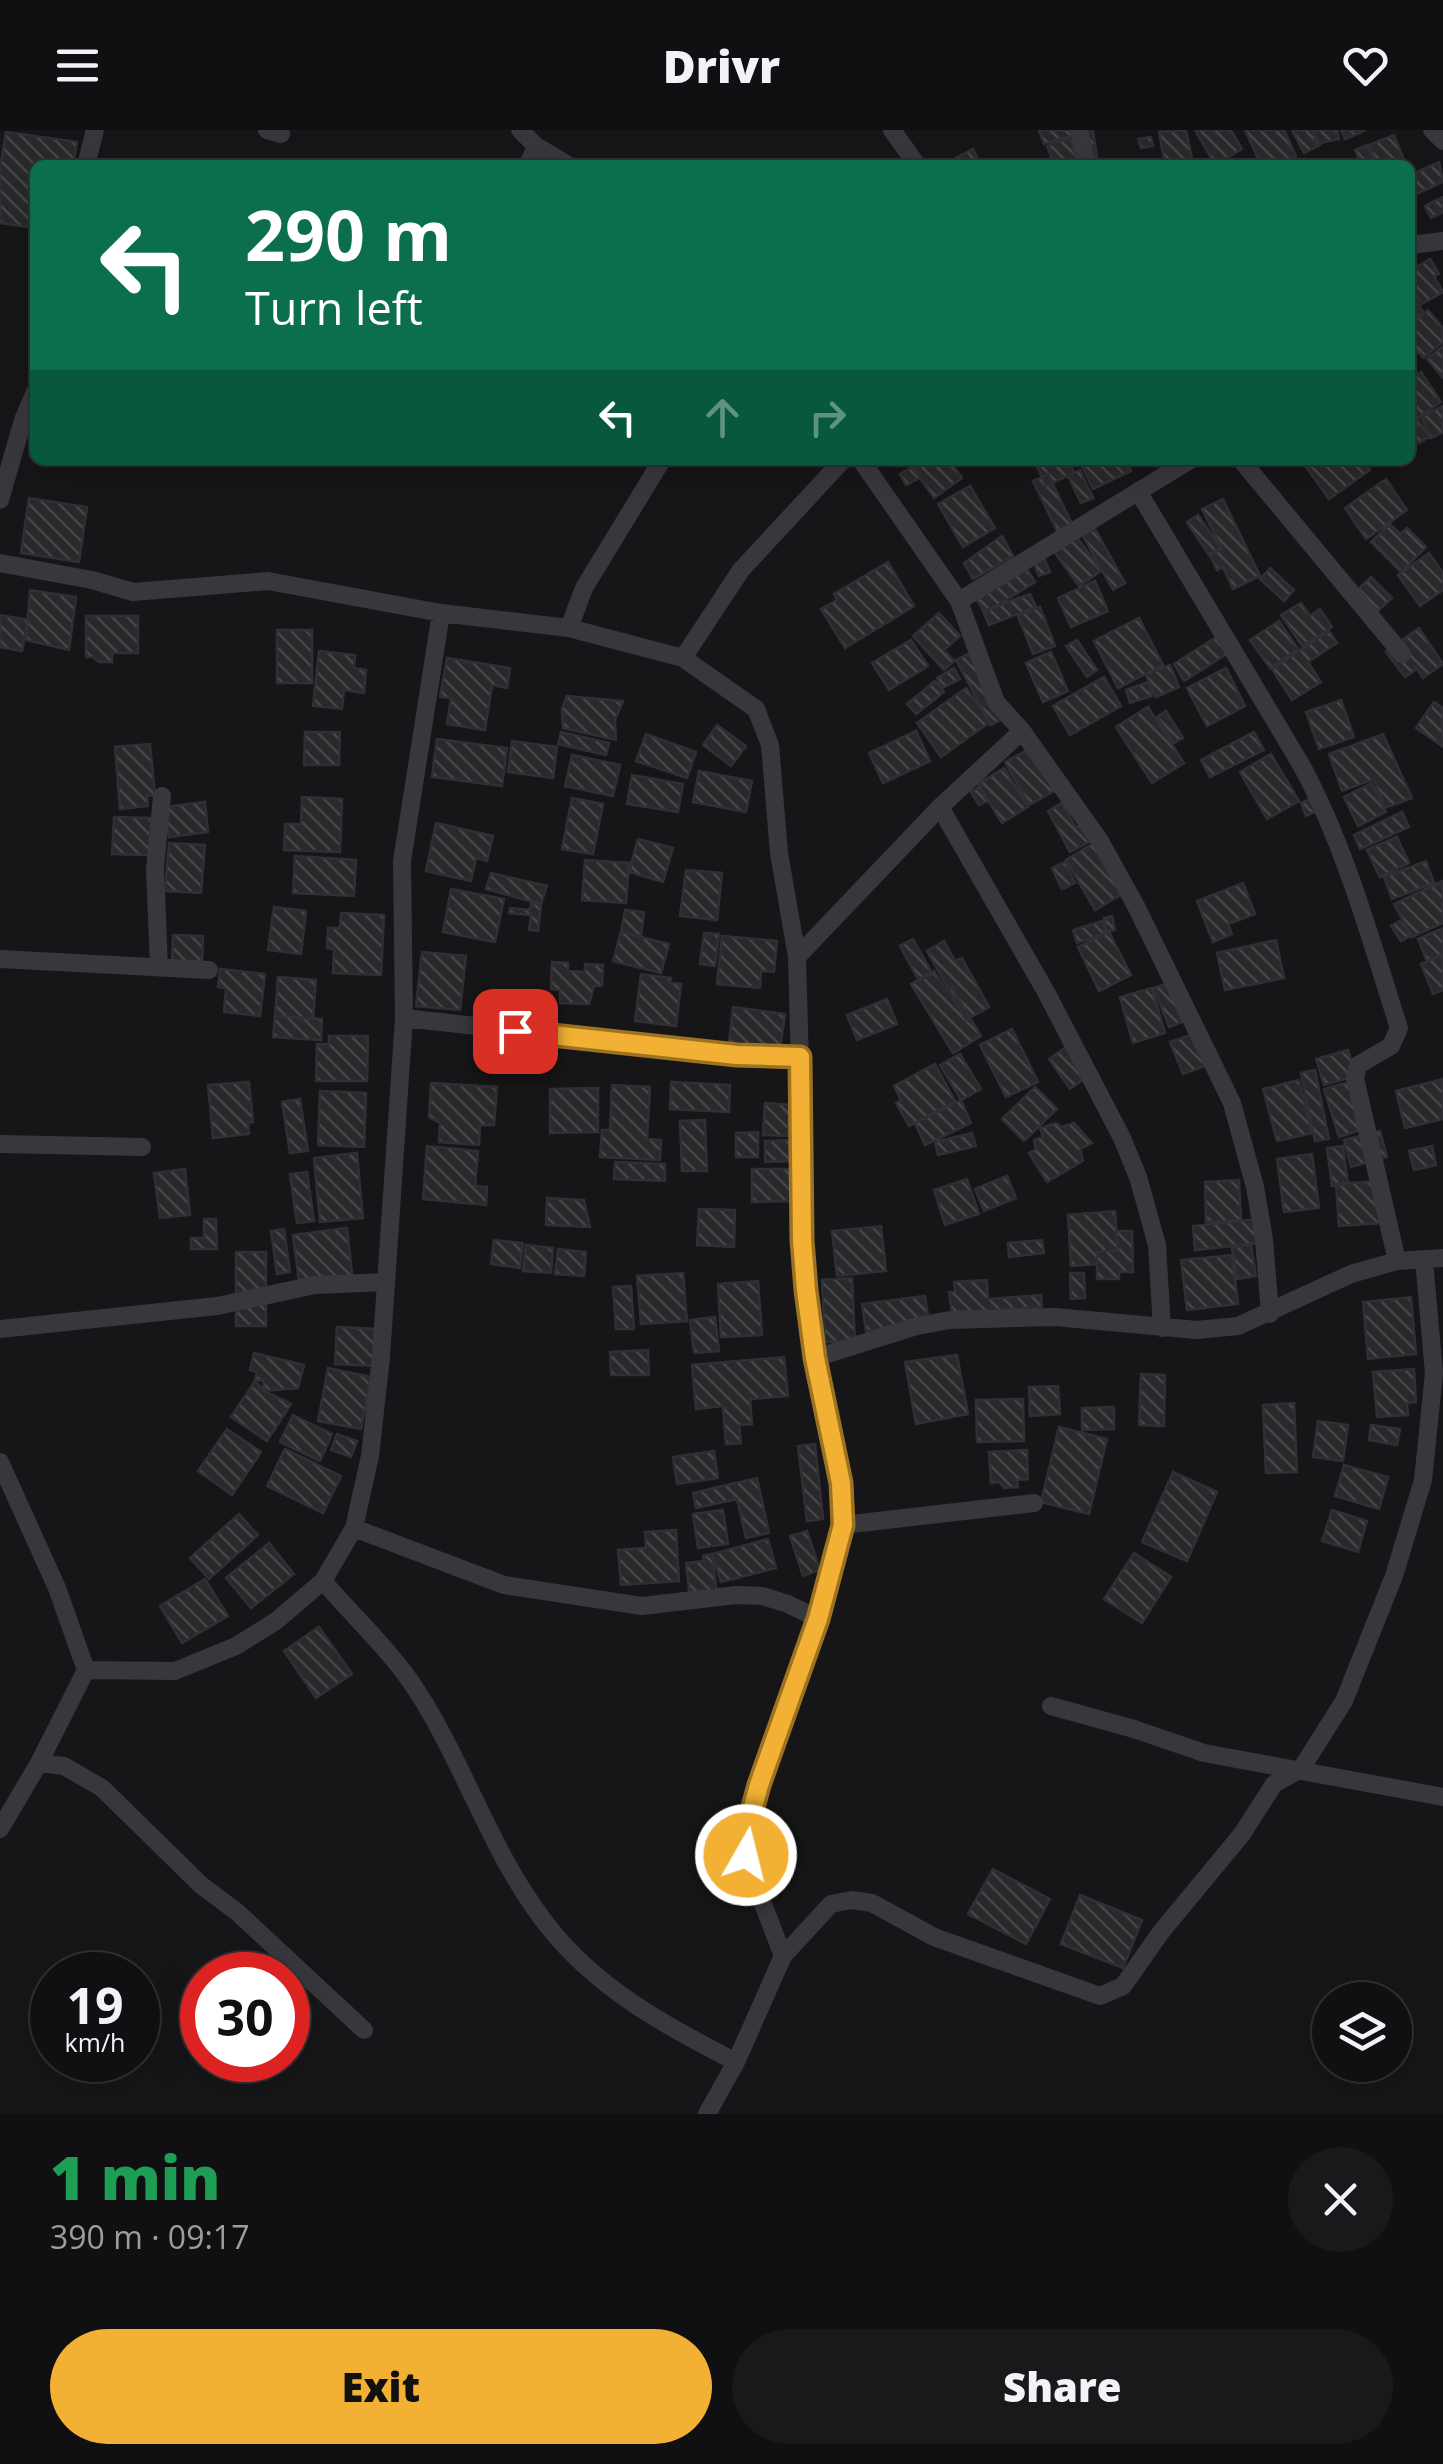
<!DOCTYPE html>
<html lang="en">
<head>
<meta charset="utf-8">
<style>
  body { margin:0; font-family:"Open Sans",sans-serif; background:#19191b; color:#f1f3f6; height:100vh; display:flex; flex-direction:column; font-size:38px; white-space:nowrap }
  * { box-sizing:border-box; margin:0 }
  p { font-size:32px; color:#9c9d9f }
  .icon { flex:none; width:55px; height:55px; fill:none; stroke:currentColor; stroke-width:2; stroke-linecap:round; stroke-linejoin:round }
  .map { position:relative; height:1984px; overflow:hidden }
  .panel { display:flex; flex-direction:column; background:#101012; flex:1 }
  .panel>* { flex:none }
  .banner { position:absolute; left:30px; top:30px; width:1385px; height:305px; border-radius:15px; box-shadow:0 10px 40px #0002,0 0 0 2px #303032; background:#0b6e4f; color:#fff; overflow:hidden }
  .fabs { position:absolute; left:1312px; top:1852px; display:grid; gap:20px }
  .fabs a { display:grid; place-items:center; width:100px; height:100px; border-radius:50%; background:#101012; box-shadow:0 10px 40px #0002,0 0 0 2px #303032; font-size:50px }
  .speed { position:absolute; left:30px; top:1822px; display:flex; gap:20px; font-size:50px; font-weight:700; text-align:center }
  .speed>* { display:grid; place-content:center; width:130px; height:130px; border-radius:50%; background:#101012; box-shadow:0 10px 40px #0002,0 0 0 2px #303032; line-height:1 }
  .speed small { font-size:25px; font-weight:400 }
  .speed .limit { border:15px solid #d22; background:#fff; color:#111 }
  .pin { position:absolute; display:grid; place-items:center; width:85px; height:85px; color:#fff; margin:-42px; border-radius:20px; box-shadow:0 5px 15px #0006 }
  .me { position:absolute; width:110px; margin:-55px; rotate:8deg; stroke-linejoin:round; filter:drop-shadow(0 0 8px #0008) }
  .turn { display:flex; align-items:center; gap:35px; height:210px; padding:0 50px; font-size:45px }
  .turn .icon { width:130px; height:130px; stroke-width:2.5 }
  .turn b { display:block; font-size:70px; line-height:85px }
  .lanes { display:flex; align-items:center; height:95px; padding:0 50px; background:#0003; justify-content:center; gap:50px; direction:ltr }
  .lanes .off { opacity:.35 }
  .round { display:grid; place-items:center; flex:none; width:105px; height:105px; border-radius:52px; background:#19191b }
  .headline { display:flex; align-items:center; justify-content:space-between; height:170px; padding:0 50px }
  h1 { font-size:60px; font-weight:800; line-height:75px; color:#1e9e55 }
  .primary-button { display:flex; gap:20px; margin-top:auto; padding:20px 50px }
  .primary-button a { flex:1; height:115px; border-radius:60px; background:#f2b134; color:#111; font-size:40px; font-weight:800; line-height:115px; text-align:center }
  .primary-button a+a { background:#19191b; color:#f1f3f6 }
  header { display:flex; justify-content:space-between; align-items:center; height:130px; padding:0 50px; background:#101012; font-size:45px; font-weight:800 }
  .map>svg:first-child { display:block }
</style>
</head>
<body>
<header><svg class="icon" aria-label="menu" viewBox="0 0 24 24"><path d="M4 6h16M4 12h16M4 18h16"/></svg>Drivr<svg class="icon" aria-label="heart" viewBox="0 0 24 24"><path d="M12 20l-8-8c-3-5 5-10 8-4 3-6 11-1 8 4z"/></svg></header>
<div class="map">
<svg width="1443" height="1984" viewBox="0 0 1443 1984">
  <defs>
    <pattern id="building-back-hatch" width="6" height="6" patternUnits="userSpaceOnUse" patternTransform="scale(2.5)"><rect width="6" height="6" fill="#29292c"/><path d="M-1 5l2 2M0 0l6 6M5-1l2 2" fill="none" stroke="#454548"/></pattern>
  </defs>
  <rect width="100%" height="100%" fill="#161618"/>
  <path fill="url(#building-back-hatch)" stroke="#303034" stroke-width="2.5" d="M1039,0H1076L1077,4L1044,14Z
    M1186,0L1193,33L1165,35L1159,2Z
    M1195,0H1231L1242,19L1215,35Z
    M1245,0H1284L1296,26L1275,35H1261Z
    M1292,0H1312L1320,15L1304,23Z
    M1313,0H1337L1339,9L1316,14Z
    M1341,0H1366L1345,9Z
    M1093,1L1097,27L1078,31L1073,5Z
    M6,2L77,12L73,35H35V98L0,93V38Z
    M1394,5L1406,35H1377L1369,15Z
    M1151,7L1153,16L1141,18L1138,9Z
    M1070,8L1079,35H1054L1047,16Z
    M1367,15L1376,35H1361L1355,20Z
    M973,19L981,35H955L952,30Z
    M1439,32L1443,52L1410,67V45Z
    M1443,67V82L1431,88L1425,76Z
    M1430,129L1439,144L1434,146L1443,162L1422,174L1410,154V141Z
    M1410,159L1423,182L1410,190Z
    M1428,180L1443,198V212L1423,228L1410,212V195Z
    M1443,216V248L1427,229Z
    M1421,242L1441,272L1410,293V249Z
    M1443,276V302L1431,308L1421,287Z
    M1418,290L1429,307L1419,313L1410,300V295Z
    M918,330H949L962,348L934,368L911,335Z
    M1034,330H1068L1074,343L1046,356Z
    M1079,330H1126L1131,341L1093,359Z
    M1301,330H1363L1370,340L1329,369Z
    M914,336L920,348L906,355L900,344Z
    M1080,340L1093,368L1081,373L1068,346Z
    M1048,344L1072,394L1057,401L1033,351Z
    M1386,349L1407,380L1366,409L1345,378Z
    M970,356L995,398L963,417L938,374Z
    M29,368L87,377L79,432L21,423Z
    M1223,369L1260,446L1233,459L1223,437L1217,440L1210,425L1222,419L1202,379Z
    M1198,385L1220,417L1209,425L1187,392Z
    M1390,394L1400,404L1407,398L1426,417L1401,442L1371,412Z
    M1095,399L1125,453L1113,460L1083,406Z
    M1002,406L1013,426L973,449L964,433Z
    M1077,407L1101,441L1079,456L1055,423Z
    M1429,423L1443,443V460L1420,476L1398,445Z
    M1043,426L1050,442L1039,446L1032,430Z
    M888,432L914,476L845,518L821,479L837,470L834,464Z
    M1270,438L1294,460L1284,471L1260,449Z
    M1027,439L1035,452L985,483L977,470Z
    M1371,447L1392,468L1370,488L1350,467Z
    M1095,451L1108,481L1071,497L1058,468Z
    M30,460L76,467L69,520L26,510Z
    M1030,464L1036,477L989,495L983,481Z
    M1301,473L1310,486L1320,479L1332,497L1302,516L1281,485Z
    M1040,477L1055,516L1033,524L1018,486Z
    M939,483L960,506L944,520L954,531L944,540L913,506Z
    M0,485L28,490L22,521L0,517Z
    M86,486H138V523H112V532H99L93,527H86Z
    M1139,488L1163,535L1118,558L1094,511Z
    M1279,491L1298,519L1270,538L1250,510Z
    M1419,498L1443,534L1423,548L1417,539L1405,547L1386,522Z
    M277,500H312V553H277Z
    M1329,501L1337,513L1308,532L1321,552L1292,570L1272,539Z
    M1218,506L1228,523L1184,551L1174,534Z
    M911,510L928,536L889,560L872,533Z
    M1077,510L1097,540L1087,547L1066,516Z
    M319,521L355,525L354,538L366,540L364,563L344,560L342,579L313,576Z
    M1051,522L1068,561L1043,572L1026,533Z
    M970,523L1004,588L991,595L956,530Z
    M447,528L510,538L507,558L492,555L485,600L447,594L451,568L440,567Z
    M1170,535L1179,557L1156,567L1146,545Z
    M954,538L960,549L942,558L937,548Z
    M1226,538L1245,576L1207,596L1187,558Z
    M1104,547L1121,576L1070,605L1053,576Z
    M935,551L944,562L916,584L907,574Z
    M1148,552L1152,566L1130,573L1126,560Z
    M966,558L990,592L941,627L917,593Z
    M567,566L623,571L615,590L616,610L563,598L562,579Z
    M1341,570L1354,607L1319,619L1306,582Z
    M1434,572L1443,578L1442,616L1416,598Z
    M1148,577L1184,633L1152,653L1116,597Z
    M1166,581L1183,608L1174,613L1157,587Z
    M717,595L746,616L731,636L703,615Z
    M916,601L930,631L883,653L869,623Z
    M305,602H340L339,635H304Z
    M561,602L609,613L606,625L558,614Z
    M1254,602L1264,620L1210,647L1201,630Z
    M646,604L696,622L687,648L636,631Z
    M1383,604L1412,668L1385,678L1374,649L1342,661L1329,624Z
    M437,609L507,618L502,656L432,647Z
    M512,611L557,617L553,648L508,642Z
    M150,614L155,665L147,666L148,676L120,679L115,617Z
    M1033,617L1056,660L1029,675L1005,632Z
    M1271,624L1299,671L1267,689L1240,642Z
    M572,625L620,635L613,666L565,656Z
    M1004,638L1028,677L1002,693L978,654Z
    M699,641L752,651L746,682L693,672Z
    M632,645L683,654L678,682L627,674Z
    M1372,653L1386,682L1358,696L1344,667Z
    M979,657L987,671L979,675L971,662Z
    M302,667L342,669L340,722L284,720L285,694H301Z
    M1316,667L1321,679L1306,686L1301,673Z
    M572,668L603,674L593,724L562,719Z
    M205,672L208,702L169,707L165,677Z
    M1062,673L1076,698L1085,693L1094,709L1070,722L1048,681Z
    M1402,682L1409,697L1360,719L1354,705Z
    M114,687L151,688L149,725L112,724Z
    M436,693L493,706L487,731L476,728L471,751L426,741Z
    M1397,707L1409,733L1380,747L1367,720Z
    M638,709L673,718L663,752L629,742Z
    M1097,711L1127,761L1095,780L1066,730Z
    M169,713L205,715L201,763L165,761Z
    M295,726L356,730L354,766L293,763Z
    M585,730L629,733L626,773L582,770Z
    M1426,731L1434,753L1392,769L1384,747Z
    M1065,732L1075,753L1062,759L1052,738Z
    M686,740L722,743L717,790L680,786Z
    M491,743L547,756L541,774L486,759Z
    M1443,751V793L1412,807L1394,774Z
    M1243,753L1255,784L1228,794L1232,804L1213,812L1197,771Z
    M451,759L504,769L495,812L443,802Z
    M531,773L541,774L538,801L529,800L531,785L509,783L510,778L530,780Z
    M274,777L306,781L301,824L268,820Z
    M625,780L644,782L641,806L621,802Z
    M341,783L384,785L381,845L333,843L334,819L327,818L328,798H340Z
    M1112,786L1115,800L1107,802L1104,788Z
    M1102,791L1106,803L1077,813L1073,800Z
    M1400,791L1410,806L1401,811L1391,796Z
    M1443,798V824L1427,831L1418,809Z
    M621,802L669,814L661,843L613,831Z
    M1109,802L1131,845L1099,861L1078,817Z
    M704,803L719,804L715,836L700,834Z
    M173,805L203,806L202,836L172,835Z
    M722,806L777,811L774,842L761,841L760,858L717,854Z
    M913,809L932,843L919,851L900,816Z
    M1276,810L1284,848L1225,860L1217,823Z
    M944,811L955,831L962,828L989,877L966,890L927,821Z
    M422,822L466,826L460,880L416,876Z
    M1443,825V860L1433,864L1421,834Z
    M552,832L568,833V841L585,842V834L603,835L602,856H594L589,874L560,873V860L551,859Z
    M220,839L265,844L260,886L224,882L226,858L218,857Z
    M934,841L946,860L952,858L981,906L953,923L911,854Z
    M641,844L671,848L670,853L681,854L676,896L635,891Z
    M278,847L316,850L313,889L275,886Z
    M1168,853L1182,892L1169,897L1154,858Z
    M1152,858L1165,903L1133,913L1120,867Z
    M887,869L897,894L857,910L847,885Z
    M733,877L785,884L780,919L729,913Z
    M275,886L322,889L321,910L273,907Z
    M1012,899L1038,952L1006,967L980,915Z
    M1193,904L1205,936L1183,944L1170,912Z
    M329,906H368L367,951H316L317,914H329Z
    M1072,913L1093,942L1070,959L1049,929Z
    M1348,920L1356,946L1324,955L1316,929Z
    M960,924L981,959L961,970L940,935Z
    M935,934L955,971L909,996L896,973L901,970L894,956Z
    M1315,940L1329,1009L1315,1011L1301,943Z
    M1443,949V989L1405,998L1396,961Z
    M1299,950L1312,1003L1277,1011L1263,959Z
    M1356,950L1370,997L1339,1007L1324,959Z
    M249,952L253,992L248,993L249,1004L213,1008L208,955Z
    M671,952L730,955L729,982L670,979Z
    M431,953L497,957L494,995H480L479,1015L439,1012L440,993L429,987Z
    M612,955L650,957L647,1009L661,1010L660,1030L600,1027L602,1000H610Z
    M1035,957L1057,979L1024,1011L1002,989Z
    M598,958V1002L550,1003V959Z
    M320,961L366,963L364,1017L318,1015Z
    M300,969L308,1021L290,1023L282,972Z
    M961,970L971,993L925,1015L915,993Z
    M765,973L790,975L788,1006L763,1005Z
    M705,990L707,1041H682L680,991Z
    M1056,993L1062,997L1074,993L1092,1013L1080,1019L1083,1031L1047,1052L1029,1023L1036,1019L1034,1010L1043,1007L1040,998Z
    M1380,1001L1387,1027L1351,1037L1344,1010Z
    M758,1002V1027H736V1003Z
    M972,1003L976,1016L938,1025L935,1012Z
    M795,1010V1031L765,1032V1011Z
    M427,1016L478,1021L475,1056L487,1057L486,1075L423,1069Z
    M1343,1016L1348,1054L1332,1056L1327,1018Z
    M1432,1016L1436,1035L1414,1040L1409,1021Z
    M357,1023L363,1088L320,1092L314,1028Z
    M1312,1024L1319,1078L1284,1082L1277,1029Z
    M615,1032L665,1034V1051L614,1049Z
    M185,1039L190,1085L160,1088L154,1043Z
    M752,1039H791V1071L752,1072Z
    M307,1042L314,1091L297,1093L290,1044Z
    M1007,1046L1016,1068L984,1081L975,1059Z
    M967,1049L979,1084L945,1095L934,1060Z
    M1239,1050L1241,1090L1206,1092L1205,1052Z
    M1379,1051L1382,1093L1339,1096L1336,1054Z
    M547,1068L584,1070L590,1097L546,1095Z
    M699,1079L735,1080L734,1117L697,1115Z
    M1115,1081L1118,1120L1097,1122V1134L1071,1136L1068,1085Z
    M204,1089H216L217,1119H191V1108H204Z
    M1258,1089L1261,1113L1195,1120L1193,1096Z
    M881,1096L886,1141L837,1146L832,1101Z
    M347,1098L353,1152L300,1159L293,1105Z
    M284,1099L290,1142L277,1144L271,1101Z
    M1116,1101H1132L1133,1142H1119V1149H1097V1122L1118,1120Z
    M494,1110L523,1113L520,1138L491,1134Z
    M1042,1110L1044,1123L1009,1127L1008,1113Z
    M526,1115L553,1118L551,1143L523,1141Z
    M1251,1115L1256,1146L1237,1149L1232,1118Z
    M558,1119L586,1122L584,1146L555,1144Z
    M236,1122H266V1196H236Z
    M1232,1125L1238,1174L1187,1180L1181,1130Z
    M683,1143L687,1191L641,1194L637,1146Z
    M1070,1143H1084L1085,1168L1071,1169Z
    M852,1148L855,1211L825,1212L822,1150Z
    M987,1150L988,1169L1041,1165L1042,1177L952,1184L949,1162H955L954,1152Z
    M758,1151L762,1205L721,1207L718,1154Z
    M631,1156L634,1199H616L613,1157Z
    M925,1166L929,1192L866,1201L862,1174Z
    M1411,1167L1416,1224L1368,1229L1363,1172Z
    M715,1187L719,1221L694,1223L690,1190Z
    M337,1197L375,1199L374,1236L335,1234Z
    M648,1220L649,1245H611L610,1222Z
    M254,1223L304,1235L298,1258L264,1261L263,1250L255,1251L257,1242L250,1240Z
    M957,1225L968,1284L916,1294L905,1232Z
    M784,1227L788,1266L750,1269L752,1294L739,1295L741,1313L726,1314L723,1276L696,1279L692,1235Z
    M328,1238L371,1247L361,1299L318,1291Z
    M1414,1239L1416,1272L1407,1273L1408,1285L1377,1287L1373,1242Z
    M1141,1244L1165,1245L1164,1296L1139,1295Z
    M255,1251L264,1261L291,1274L267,1311L231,1287Z
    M1058,1256L1060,1284L1030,1286L1029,1257Z
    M1023,1269L1024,1311L977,1312L976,1270Z
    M1294,1273L1297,1342L1266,1343L1263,1275Z
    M1114,1277V1299L1082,1300V1278Z
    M293,1285L332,1304L320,1331L280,1312Z
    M1318,1291L1348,1295L1343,1331L1313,1327Z
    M1371,1295L1400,1299L1397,1315L1369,1310Z
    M1059,1297L1107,1309L1089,1384L1041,1372Z
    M227,1299L261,1322L232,1365L198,1341Z
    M337,1304L357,1311L351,1327L331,1320Z
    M815,1314L823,1389L807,1391L798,1316Z
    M285,1319L341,1346L323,1383L267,1356Z
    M1027,1320L1028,1349L1017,1350L1018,1357L1004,1358L1000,1352L991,1353L989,1322Z
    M714,1321L718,1348L677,1354L673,1327Z
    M1344,1335L1388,1347L1379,1379L1335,1366Z
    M1173,1342L1217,1362L1187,1431L1142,1412Z
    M757,1348L769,1403L746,1408L737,1369L696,1378L693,1363Z
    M723,1380L728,1414L698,1418L693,1384Z
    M1332,1380L1367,1391L1358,1422L1322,1411Z
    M239,1384L258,1405L209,1449L190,1428Z
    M676,1400L679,1451L621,1455L618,1420L646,1418L645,1402Z
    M807,1401L820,1440L803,1446L790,1406Z
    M768,1409L776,1438L721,1452L712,1424Z
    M269,1413L294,1444L251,1478L226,1448Z
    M1134,1423L1171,1447L1142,1493L1104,1469Z
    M712,1424L717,1466L690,1469L686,1433L704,1431L703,1426Z
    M205,1449L228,1486L182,1513L160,1476Z
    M319,1497L352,1544L316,1568L284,1521Z
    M993,1739L1050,1769L1026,1814L968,1784Z
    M1080,1765L1142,1790L1123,1838L1061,1814Z"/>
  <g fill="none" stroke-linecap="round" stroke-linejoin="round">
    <path stroke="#37383d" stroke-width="18" d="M267,0L281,4
      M520,0L536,16L568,35
      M892,0L917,35
      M1079,0L1087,35
      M1432,0L1443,11
      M86,35L95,0
      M528,35L536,16
      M1410,115L1443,111
      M1241,330L1402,524
      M1138,361L1303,638C1346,719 1371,811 1399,898L1391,916L1358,935L1355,948L1397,1131
      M0,370L23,290L35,262
      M0,433L92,450L133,462L268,451L441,483L569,498L683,528L756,579L770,615L779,723L797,827L806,1160L815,1228L841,1353L843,1395L818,1489L759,1655L746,1703V1725L752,1745L783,1826L736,1932L707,1984
      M959,471L1190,330
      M569,498L584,458L662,330
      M683,528L741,440L843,330
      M1022,601L1100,711L1136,776L1232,973L1255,1057L1264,1109L1270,1184
      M940,677L1046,862L1122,1008L1138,1047L1157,1115L1162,1198
      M797,827L940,677L1022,601L996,572L959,471L861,330
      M0,829L209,840
      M159,837L155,739L162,666
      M404,888L737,925L800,927
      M0,1014L142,1017
      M0,1199L217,1176L315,1155L384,1152
      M815,1228L917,1196L950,1190L1055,1187L1197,1200L1238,1196L1351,1144L1397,1131L1443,1128
      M0,1332L57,1458L86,1540L39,1633L0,1699
      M843,1395L1034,1373
      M354,1398L504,1455L642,1476L736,1465L763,1466L788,1474L818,1489
      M323,1451C354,1487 392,1522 417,1561C468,1640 495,1735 556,1806C606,1864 670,1898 736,1932
      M86,1540L175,1541L236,1516L276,1491L323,1451L354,1398L370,1326L381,1227L404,888L402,731L441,483
      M1051,1576L1134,1599L1204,1623L1443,1667
      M39,1633L64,1636L102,1658L201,1755L237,1782L364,1900
      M783,1826L831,1774L851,1770L872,1773L934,1807L1100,1866L1123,1856L1161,1802L1242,1704L1274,1654L1301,1639L1344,1571L1394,1446L1423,1350L1434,1243L1424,1130"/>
  </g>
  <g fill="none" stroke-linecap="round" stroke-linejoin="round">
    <defs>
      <path id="route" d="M515,901L737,925L800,927L802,1110L806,1160L815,1228L841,1353L843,1395L818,1489L759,1655L746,1703V1725"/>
    </defs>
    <use href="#route" stroke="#9d7322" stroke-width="25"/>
    <use href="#route" stroke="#f2b134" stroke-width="18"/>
  </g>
</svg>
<div class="fabs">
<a><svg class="icon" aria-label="layers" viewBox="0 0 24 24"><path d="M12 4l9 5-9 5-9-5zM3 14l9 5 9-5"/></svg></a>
</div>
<div class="speed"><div>19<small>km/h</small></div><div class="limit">30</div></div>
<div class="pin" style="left:515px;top:901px;background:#d93025"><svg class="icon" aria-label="arrive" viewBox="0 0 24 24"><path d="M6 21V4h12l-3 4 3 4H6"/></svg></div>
<svg class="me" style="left:746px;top:1725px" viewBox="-20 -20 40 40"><circle r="17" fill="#f2b134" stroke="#fff" stroke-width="3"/><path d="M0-11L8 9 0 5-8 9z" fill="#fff"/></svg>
<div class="banner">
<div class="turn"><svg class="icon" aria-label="left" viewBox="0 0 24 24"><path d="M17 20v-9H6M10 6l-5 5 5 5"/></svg><div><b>290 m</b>Turn left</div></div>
<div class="lanes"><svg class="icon" aria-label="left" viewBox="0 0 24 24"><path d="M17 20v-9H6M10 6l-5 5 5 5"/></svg><svg class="icon off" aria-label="ahead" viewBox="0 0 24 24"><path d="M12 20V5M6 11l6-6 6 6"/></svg><svg class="icon off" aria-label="right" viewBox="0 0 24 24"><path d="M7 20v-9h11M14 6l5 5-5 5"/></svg></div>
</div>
</div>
<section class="panel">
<div class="headline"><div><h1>1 min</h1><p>390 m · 09:17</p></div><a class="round"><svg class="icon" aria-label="close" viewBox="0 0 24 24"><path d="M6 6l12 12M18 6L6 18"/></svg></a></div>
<div class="primary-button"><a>Exit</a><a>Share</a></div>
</section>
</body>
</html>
